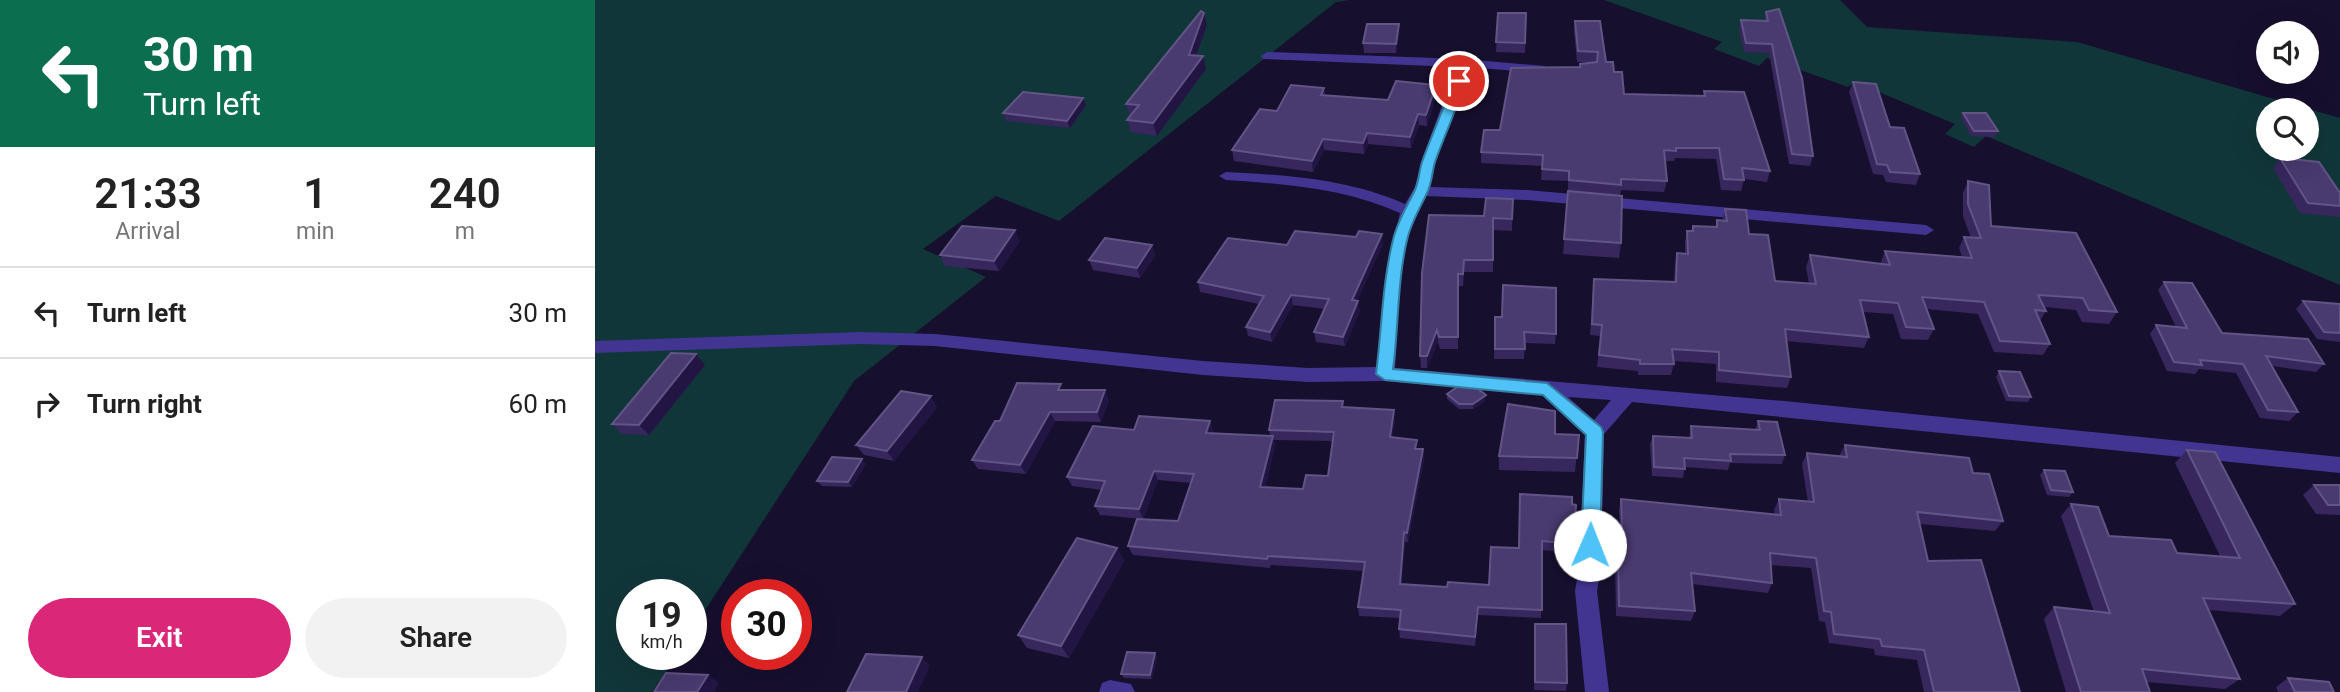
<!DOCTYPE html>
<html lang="en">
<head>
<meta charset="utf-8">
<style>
  body { margin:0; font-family:Roboto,sans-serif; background:#f2f2f2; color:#222; height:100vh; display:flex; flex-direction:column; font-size:26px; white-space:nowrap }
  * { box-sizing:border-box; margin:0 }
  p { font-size:23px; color:#767676 }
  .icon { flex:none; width:38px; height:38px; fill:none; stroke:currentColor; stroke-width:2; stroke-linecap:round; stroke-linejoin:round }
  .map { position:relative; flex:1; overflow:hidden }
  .side { display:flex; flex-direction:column; background:#fff; width:595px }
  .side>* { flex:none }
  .hud { background:#0b6e4f; color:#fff; overflow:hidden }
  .controls { position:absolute; left:1661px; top:21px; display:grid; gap:14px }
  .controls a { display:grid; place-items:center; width:63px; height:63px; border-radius:50%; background:#fff; box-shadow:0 7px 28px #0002; font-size:35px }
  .speed { position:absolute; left:21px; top:579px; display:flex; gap:14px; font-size:35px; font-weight:700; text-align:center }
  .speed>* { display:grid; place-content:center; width:91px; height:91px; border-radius:50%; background:#fff; box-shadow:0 7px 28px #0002; line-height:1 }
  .speed small { font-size:18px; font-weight:400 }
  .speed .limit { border:10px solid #d22; background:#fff; color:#111 }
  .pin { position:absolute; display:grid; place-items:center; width:60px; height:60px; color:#fff; margin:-30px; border:4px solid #fff; border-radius:50%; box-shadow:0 2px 7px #0007 }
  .me { position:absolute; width:77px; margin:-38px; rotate:1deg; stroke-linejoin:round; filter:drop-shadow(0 0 5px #0008) }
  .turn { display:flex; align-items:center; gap:24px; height:147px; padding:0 28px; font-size:32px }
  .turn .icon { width:91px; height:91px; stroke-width:2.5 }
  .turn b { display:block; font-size:49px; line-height:60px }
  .eta { display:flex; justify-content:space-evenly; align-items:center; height:119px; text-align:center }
  .eta b { font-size:42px; font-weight:600; line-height:49px }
  .cta { display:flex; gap:14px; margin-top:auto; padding:14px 28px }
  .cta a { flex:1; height:80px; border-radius:42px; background:#db2777; color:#fff; font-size:28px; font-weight:600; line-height:80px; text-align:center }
  .cta a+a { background:#f2f2f2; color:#222 }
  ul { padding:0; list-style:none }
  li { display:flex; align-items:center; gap:21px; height:91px; padding:0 28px; border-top:2px solid #e0e0e0 }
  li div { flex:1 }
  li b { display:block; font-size:26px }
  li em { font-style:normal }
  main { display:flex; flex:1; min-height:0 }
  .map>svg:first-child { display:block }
</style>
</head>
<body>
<main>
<section class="side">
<div class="hud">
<div class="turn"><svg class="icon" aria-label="left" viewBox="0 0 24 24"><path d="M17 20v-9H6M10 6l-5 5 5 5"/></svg><div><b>30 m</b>Turn left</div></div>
</div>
<div class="eta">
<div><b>21:33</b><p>Arrival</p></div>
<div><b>1</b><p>min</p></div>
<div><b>240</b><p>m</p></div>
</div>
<ul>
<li><svg class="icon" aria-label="left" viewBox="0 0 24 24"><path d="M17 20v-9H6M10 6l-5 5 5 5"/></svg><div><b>Turn left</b></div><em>30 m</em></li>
<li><svg class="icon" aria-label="right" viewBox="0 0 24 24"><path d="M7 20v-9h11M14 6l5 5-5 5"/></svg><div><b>Turn right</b></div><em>60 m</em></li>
</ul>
<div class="cta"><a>Exit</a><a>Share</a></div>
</section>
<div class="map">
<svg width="1745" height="692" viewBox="0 0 1745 692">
  <rect width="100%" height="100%" fill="#170f2e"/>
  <path fill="#113639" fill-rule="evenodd" d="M0,0H755L741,2L464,221L401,196L328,249L391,277L259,381L96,632V595H37V654L82,655L57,692H0Z
    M1009,0H1245L1272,27L1482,42L1745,118V285L1391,136L1379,147L1350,134L1360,124L1260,82L1253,87L1172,58L1164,66L1119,49L1127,42ZM1673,110H1712V149H1673Z"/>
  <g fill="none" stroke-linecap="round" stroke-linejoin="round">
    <path fill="#423592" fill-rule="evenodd" d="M672,52L868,59L950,66L951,69L945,73L873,67L841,160L835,187L932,190L1331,225L1339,230L1331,235L932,200L831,196C799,245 805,311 800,368L1189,401L1745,457V473L1037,402L1009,434L1006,568L1002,591L1014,692H990L980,591L984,568L990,435L946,394L790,381L713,382L608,375L340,346L266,344L0,353V341L266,332L340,334L608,361L713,368L782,367L791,274L805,213C749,188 691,184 631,180L624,176L631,172C692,175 753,179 810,204L820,187L827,160L861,67L668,59L666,56ZM973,397L1016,400L999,420Z
      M515,680L536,684L540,692H504L507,683Z"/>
  </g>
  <path fill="#37275d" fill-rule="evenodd" d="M1171,12L1218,156L1215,166L1194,164L1174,53L1149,52L1144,29L1146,20L1169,21Z
    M903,13H931L930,53L901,52Z
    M980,21L1019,72L1029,94L1108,96L1109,91L1175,171L1172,182L1149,179L1146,191L1126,190L1121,159L1080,158L1079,161H1070L1072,181L1069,192L1026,190L1025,196L973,191V181L946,180L947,166L886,163V152L905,130L984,67L985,64L1002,62H982L979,31Z
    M612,25L601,55L611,69L562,136L536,132L532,120L535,116L531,104Z
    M804,34L801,53H769L768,43Z
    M1258,82L1295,127L1325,174L1321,185L1291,182L1288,175L1278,174L1254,92Z
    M841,85V96L832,126L824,125L816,148L773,144L769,154L729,150L718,172L639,161L637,150L682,111L729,88L730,95L793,100Z
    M491,105L475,128L411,121L408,113Z
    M1368,113L1403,131L1400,137L1376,136L1366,118Z
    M1685,158L1745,193V217L1705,213L1678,168Z
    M1373,181L1396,226L1522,312L1514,324L1487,322L1481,310L1449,307L1451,311L1445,321L1455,344L1448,355L1399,352L1383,314L1331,309L1339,329L1333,340L1306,339L1298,314L1268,312L1274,337L1269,348L1191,341L1196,377L1192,388L1121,382V364L1078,361L1079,364L1076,375H1043V371L1002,367L1005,336L995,335L999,279L1079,282L1080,264L1082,253L1090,254V242L1092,231H1096L1098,226L1120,227L1122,220L1127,221L1130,209L1154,234L1180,281L1214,284L1211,267L1215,255L1286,264V262L1290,251L1367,257L1364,248L1369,237L1376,238L1368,216V193Z
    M973,191L1026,243L1024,258L968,254Z
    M918,199L917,231L898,230V272H869L868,286H863V349H845L843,342L832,368H826L825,356L889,216Z
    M425,241L404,271L350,266L345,255Z
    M788,244L762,301L765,311L750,346L721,342L719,332L730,309L698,305L677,342L653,336L651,327L664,304L605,292L603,282L692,245Z
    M557,245L560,256L545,278L498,270L494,260Z
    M1569,282L1627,333L1729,364L1721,372L1677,366L1703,412L1694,421L1665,418L1641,373L1604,369L1600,374L1572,371L1555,334L1561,325L1581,327L1563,290Z
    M1708,301L1745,304V342L1722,339L1701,309Z
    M900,317L961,334L960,344L930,343L929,359H899Z
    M110,365L54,435L27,434L17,424Z
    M1404,371L1436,397L1433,402L1411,401L1401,377Z
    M469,390L514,400L506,422L460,421L431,474L383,469L377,460L405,421Z
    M852,394L890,401L878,409H864L852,399Z
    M748,401V407L800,420L797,437L823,449H828L829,459L813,542H810L806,584L852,587L894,585L923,548L977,504L979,544L978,553L947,550L946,618L883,615L880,646L805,638L804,629L805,618L764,616L763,607L769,571L676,565L675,568L538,555L533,546L583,521L596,483L563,480L548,519L505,515L500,506L507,490L477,486L472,477L539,430L615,421L618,431V433L675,436L674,430ZM679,440L738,441L733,476L708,489L670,487L680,446Z
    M342,407L299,461L269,455L261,445Z
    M1163,421L1190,455L1187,464L1135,463L1133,470L1090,467L1088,478L1057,476L1055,444L1058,436L1094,438L1096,426L1160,430Z
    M960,434L984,435L980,472L904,470V456Z
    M1250,445L1378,473L1408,521L1400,531L1325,524L1333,561L1425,692H1329L1322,660L1280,655L1279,649L1234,643L1230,622L1224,621L1216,568L1176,565L1177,583L1173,593L1097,584L1100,611L1096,621L1021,616L1020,563L1023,552L1025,553L1024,510L1026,499L1180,514L1179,510L1184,499L1213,502L1207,464L1212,453L1244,456Z
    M1592,450L1700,604L1685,616L1614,610L1645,679L1630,689L1552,682L1555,692H1471L1449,619L1459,607L1499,612L1466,516L1476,504L1514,536L1582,553L1625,556L1580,463Z
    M271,464L257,487L227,486L222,481Z
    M1449,470L1478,492L1474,497L1452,495L1445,475Z
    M1719,485H1745V515L1721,514L1708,495Z
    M522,548L529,561L474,658L432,648L423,635Z
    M940,624L972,683L971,691L939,690Z
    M560,653L562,657L557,679L529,678L526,674Z
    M1693,678L1739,692H1683L1681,687Z"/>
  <path fill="#221543" d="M609,13L612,25L597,67L594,55Z
    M804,24V34L801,53V44Z
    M608,56L611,69L562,136L558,123Z
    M841,85V96L832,126L831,115Z
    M488,98L491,105L475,128L472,121Z
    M823,114L824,125L816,148L815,137Z
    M772,133L773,144L769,154L768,143Z
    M728,139L729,150L718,172L717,161Z
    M420,230L425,241L404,271L399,261Z
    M787,234L788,244L758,310L757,300Z
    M557,245L560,256L545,278L542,268Z
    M696,295L698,305L677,342L675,332Z
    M763,301L765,311L750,346L748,337Z
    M842,330L843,342L832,368V356Z
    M101,354L110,365L54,435L44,425Z
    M510,390L514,400L506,422L502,412Z
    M891,395L890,401L878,409V404Z
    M336,396L342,407L299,461L292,451Z
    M799,410L800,420L796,447L795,437Z
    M455,412L460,421L431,474L425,465Z
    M615,421L618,431L614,443L611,433Z
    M678,436L680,446L668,497L665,487Z
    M828,449L829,459L813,542L812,533Z
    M267,459L271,464L257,487L253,482Z
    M559,471L563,480L548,519L544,509Z
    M809,532L810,542L806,592L805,584Z
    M522,548L529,561L474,658L466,646Z
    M560,653L562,657L557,679L555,675Z
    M327,657L335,666L323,692H311Z
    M113,675L124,683L119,692H102Z"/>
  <path fill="#493a6f" stroke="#625485" stroke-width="2" d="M1184,9L1207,78L1218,156L1197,154L1177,44L1151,43L1146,20L1173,21L1171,12Z
    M606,11L609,13L594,55L608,56L558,123L532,120L544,105L531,104Z
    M903,13H931L930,43L901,42Z
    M980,21H1005L1011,62H1018L1019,72H1027L1029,94L1110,96L1109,91L1149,92L1175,171L1147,168L1149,180L1129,179L1124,148H1081V151L1069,150L1072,181L1026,179V185L974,180V171L947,169L948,155L886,152L889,130H905L916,68L985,67V64L1002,62L1003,52L983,51Z
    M772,24H804L801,44L768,43Z
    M801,81L841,85L831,115L823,114L815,137L772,133L768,143L728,139L717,161L637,150L665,109L682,111L696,85L729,88L726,95L793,100Z
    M1258,82L1281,84L1295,127L1309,128L1325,174L1295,172L1292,165L1282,164Z
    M428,92L488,98L472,121L408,113Z
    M1368,113H1391L1403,131H1379Z
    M1685,158L1724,162L1745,193V206L1713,203Z
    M1373,181L1394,185L1396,226L1481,233L1522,312L1494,310L1488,298L1443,295L1451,311L1440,310L1455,344L1405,341L1389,302L1327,297L1339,329L1311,327L1303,303L1265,300L1274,337L1190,329L1196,377L1124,370V352L1077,349L1079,364H1045V360L1004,355L1007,325L997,324L999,279L1081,282L1082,253L1093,254L1092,231H1098V226L1122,227V220L1132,221L1130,209L1151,210L1154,234L1173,235L1180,281L1221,284L1215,255L1295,265L1290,251L1377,258L1369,237L1386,238L1373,204Z
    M973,191L1027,196L1026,243L969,239Z
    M891,198L918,199L917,219L898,218V260H869L868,274H863V337H844L842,330L832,356H825L827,273L834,215L889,216Z
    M367,226L420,230L399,261L345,255Z
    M700,231L761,237L764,231L787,234L757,300L763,301L748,337L719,332L734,299L696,295L675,332L651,327L669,296L603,282L633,238L692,245Z
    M510,238L557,245L542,268L494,260Z
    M1569,282L1597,283L1627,333L1713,339L1729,364L1671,356L1703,412L1673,410L1648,364L1605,360L1607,365L1579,362L1561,325L1592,328Z
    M908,285L961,288V334L929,332L930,349H900V317H907Z
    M1708,301L1745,304V333L1729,332Z
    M76,353L101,354L44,425L17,424Z
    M1404,371L1425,372L1436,397L1414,396Z
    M422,383L466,384L463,390H510L502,412H455L425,465L377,460L400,421H405Z
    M865,385L879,386L891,395L878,404H864L852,394Z
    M306,391L336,396L292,451L261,445Z
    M680,400L748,401L747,407L799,410L795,437L822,440L820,449H828L812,533L809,532L805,584L852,587L853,582L894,585L896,547L924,548L925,494L977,497V504L981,505L979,544L947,541V610L883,607L880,637L804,629L806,610L763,607L770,562L673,556L672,559L533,546L542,519L583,521L599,474L559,471L544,509L500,506L510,481L472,477L498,426L539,430L544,416L572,418L615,421L611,433L678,436L665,487L708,489L711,475L733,476L739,432L674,430Z
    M913,404L960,411V434L984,435L982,458L904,456Z
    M1163,421L1182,422L1190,455L1135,454L1136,461L1089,458L1090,469L1059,467L1058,436L1097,438L1096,426L1165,430Z
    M1250,445L1374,458L1378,473L1394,474L1408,521L1322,512L1333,561L1386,560L1425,692H1339L1329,650L1287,646L1285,639L1239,634L1236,612L1229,611L1221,558L1175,553L1177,583L1096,573L1100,611L1024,606L1023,552L1028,553L1026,499L1186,515L1184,499L1219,502L1212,453L1252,457Z
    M1592,450L1620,452L1700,604L1608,598L1645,679L1547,669L1555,692H1486L1459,607L1515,613L1476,504L1503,507L1514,536L1576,540L1582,553L1645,558Z
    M237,457L267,459L253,482L222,481Z
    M1449,470L1470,471L1478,492L1456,490Z
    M1719,485H1745V505H1733Z
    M482,538L522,548L466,646L423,635Z
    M940,624H971L972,683L940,682Z
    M532,652L560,653L555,675L526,674Z
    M271,654L327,657L311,692H252Z
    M71,673L113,675L102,692H59Z
    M1693,678L1734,682L1739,692H1700Z"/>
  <path fill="#4fc3f7" stroke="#337fa1" stroke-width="2" d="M864,78L870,81C862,109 850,134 840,162C837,172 837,183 832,193C825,208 818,219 813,236C802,279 804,325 798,369L952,383L1006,427L1008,432L1005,545L1002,550H989L986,545L991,435L948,395L790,380L781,374C787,328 787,281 799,236C804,219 811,208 819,192C824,183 824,171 827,162C837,134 849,109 858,81Z"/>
</svg>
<div class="controls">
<a><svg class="icon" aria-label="sound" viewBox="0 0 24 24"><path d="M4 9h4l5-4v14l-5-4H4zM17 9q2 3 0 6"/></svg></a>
<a><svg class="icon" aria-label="search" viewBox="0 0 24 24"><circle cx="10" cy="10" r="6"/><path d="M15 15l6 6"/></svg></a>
</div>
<div class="speed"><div>19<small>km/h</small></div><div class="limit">30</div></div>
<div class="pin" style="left:864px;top:81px;background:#d93025"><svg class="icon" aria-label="arrive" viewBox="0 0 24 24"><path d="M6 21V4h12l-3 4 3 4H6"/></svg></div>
<svg class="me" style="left:995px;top:545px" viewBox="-20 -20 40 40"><circle r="19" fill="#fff"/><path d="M0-13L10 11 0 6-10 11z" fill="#4fc3f7"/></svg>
</div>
</main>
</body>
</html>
